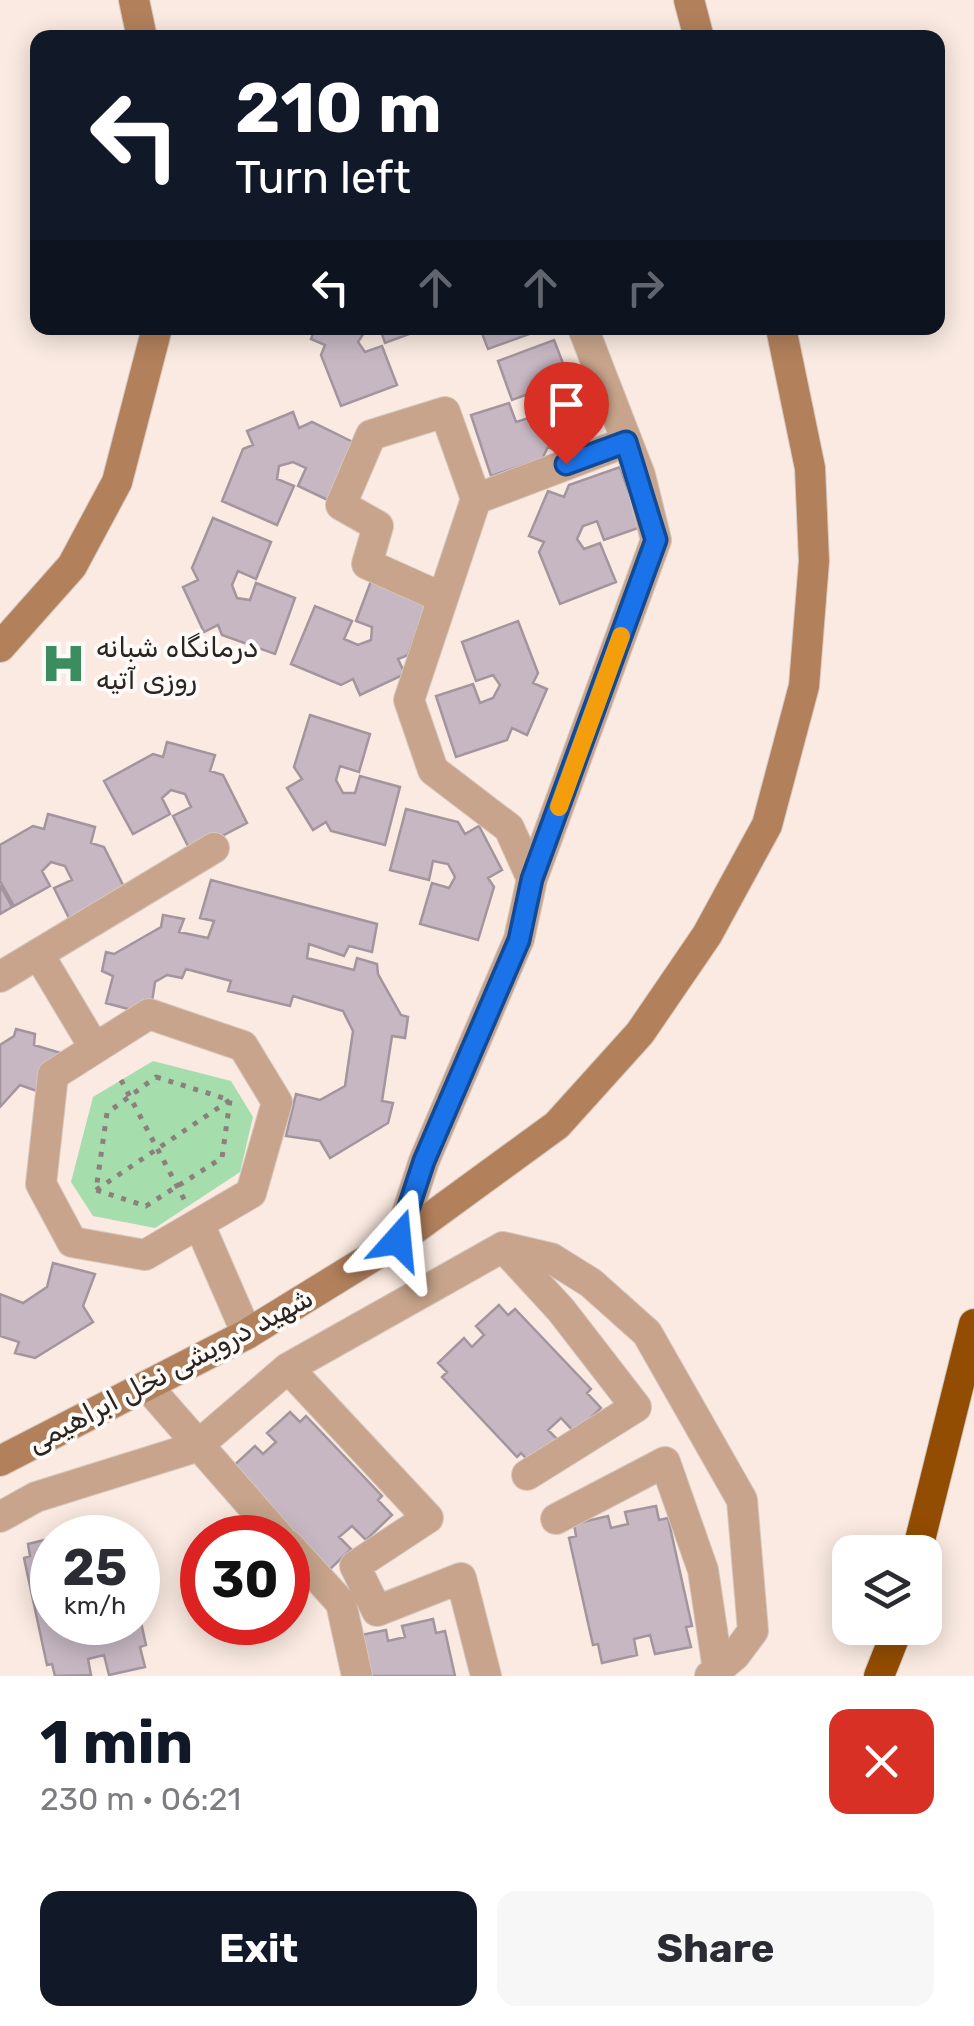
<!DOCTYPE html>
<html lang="en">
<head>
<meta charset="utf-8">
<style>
  body { margin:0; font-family:Rubik,Cairo,sans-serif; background:#f7f7f7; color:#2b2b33; height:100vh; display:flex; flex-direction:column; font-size:38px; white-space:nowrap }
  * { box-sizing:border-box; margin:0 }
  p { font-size:32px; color:#7c7c81 }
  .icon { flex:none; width:55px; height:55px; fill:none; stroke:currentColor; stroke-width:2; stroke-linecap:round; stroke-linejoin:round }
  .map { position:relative; height:1676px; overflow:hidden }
  .details { display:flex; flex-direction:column; background:#fff; flex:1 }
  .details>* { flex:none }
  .banner { position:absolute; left:30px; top:30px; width:915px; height:305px; border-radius:20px; box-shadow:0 5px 25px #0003; background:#111827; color:#fff; overflow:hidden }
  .fabs { position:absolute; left:832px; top:1535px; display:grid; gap:20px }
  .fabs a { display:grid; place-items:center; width:110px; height:110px; border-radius:20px; background:#fff; box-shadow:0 5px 25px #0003; font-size:50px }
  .speed { position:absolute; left:30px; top:1515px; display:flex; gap:20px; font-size:50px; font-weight:700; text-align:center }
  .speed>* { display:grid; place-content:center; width:130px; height:130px; border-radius:50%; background:#fff; box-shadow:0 5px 25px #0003; line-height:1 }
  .speed small { font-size:25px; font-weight:400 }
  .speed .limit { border:15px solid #d22; background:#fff; color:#111 }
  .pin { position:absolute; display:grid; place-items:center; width:85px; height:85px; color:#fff; margin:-102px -42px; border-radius:50% 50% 50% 0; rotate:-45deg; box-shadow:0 0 10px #0007 }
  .pin .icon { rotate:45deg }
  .me { position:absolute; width:110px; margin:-55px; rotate:18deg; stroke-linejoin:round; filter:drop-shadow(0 0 8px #0008) }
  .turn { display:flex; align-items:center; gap:35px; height:210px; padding:0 40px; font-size:45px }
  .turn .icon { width:130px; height:130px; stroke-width:2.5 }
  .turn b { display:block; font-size:70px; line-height:85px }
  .lanes { display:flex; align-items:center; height:95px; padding:0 40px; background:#0003; justify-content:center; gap:50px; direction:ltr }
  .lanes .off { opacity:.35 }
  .round { display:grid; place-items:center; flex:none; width:105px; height:105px; border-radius:20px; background:#f7f7f7 }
  .summary { display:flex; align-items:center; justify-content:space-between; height:170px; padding:0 40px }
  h1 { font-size:60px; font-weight:700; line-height:75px; color:#111827 }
  .primary-button { display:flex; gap:20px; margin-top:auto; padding:20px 40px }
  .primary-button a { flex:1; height:115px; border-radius:20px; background:#111827; color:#fff; font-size:40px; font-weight:700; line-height:115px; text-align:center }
  .primary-button a+a { background:#f7f7f7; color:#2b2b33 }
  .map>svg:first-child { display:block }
</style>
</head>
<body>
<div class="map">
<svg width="974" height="1676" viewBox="0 0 974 1676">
  <rect width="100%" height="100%" fill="#faeae1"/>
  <path fill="#a5ddac" d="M153,1061L231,1081L253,1117L240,1172L155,1228L93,1216L71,1182L93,1097Z"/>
  <path fill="#c6b7c2" stroke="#a3959e" stroke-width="2.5" d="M315,328H367L358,342L365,352L382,346L397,385L341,406L321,355L325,345L311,339Z
    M380,328H422L423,329L385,343Z
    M480,328H546L488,349Z
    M554,340L574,392L569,402L583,408L563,453L548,447L542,459L491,476L471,415L509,403L516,422L529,418L536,404L528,394L512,400L498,361Z
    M293,412L299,428L312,422L361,446L334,503L298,486L306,468L293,462L279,466L277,479L294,486L277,525L222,501L243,449L253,445L247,431Z
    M620,467L641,527L604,540L597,521L583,526L577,539L584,549L600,543L616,582L560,604L539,552L544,542L529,536L548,491L564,497L569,485Z
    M213,518L271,542L256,579L238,571L232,585L237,598L250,600L256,583L295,598L275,654L222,635L218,625L204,632L183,587L198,580L192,568Z
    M371,581L427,602L408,655L398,659L405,674L360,695L353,679L341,685L291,664L315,606L352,621L344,639L358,645L371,640L372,627L356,621Z
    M518,621L538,673L533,683L547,689L527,735L512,728L507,740L456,757L436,696L473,684L480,703L493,698L500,685L493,675L476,681L462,642Z
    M310,715L370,734L359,772L340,766L336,780L343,793H355L360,776L400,787L385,845L331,831L326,822L313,830L287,788L302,779L294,767Z
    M167,742L215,755L210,771L223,775L247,823L191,852L173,816L191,807L185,794L171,790L162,798L170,814L133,834L104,781L153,754L163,757Z
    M406,809L458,822L465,834L479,826L502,870L488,878L494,887L478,940L420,924L432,883L449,888L455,877L448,864L433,861L429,880L390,870Z
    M48,814L95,827L91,843L104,847L128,895L72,924L54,888L72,880L65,866L51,862L42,871L50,886L14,906L0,881V845L33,826L44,829Z
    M211,880L377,924L372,952L349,946L344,956L309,944L307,958L354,970L357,958L377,964L378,974L401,1015L408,1017L405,1038L392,1036L382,1101L393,1103L388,1123L330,1158L320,1141L286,1136L296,1094L320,1100L345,1086L353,1031L343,1011L293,996L290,1006L228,991L231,981L186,969L182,978L167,975L155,982L150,1015L106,1003L113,976L102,971L106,952L114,954L161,927L163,915L184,919L179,932L208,938L214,921L200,918Z
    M0,885L12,907L0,914Z
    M16,1029L35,1034L34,1045L61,1053L51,1096L20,1085L0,1107V1045L14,1036Z
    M53,1263L95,1274L83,1306L93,1322L35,1358L15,1353L19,1342L0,1336V1294L23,1303L47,1287Z
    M499,1305L508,1315L515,1309L591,1389L587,1393L601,1408L575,1433L561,1418L548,1430L560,1442L534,1467L521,1453L517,1457L442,1377L447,1372L438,1363L464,1338L472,1347L484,1335L476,1326Z
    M290,1412L300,1422L306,1416L382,1496L378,1500L392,1515L366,1540L352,1526L339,1537L351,1549L325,1574L229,1470L255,1446L263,1454L276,1442L267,1433Z
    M656,1506L659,1520L668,1518L692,1626L686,1627L691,1647L655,1654L650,1635L634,1639L637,1655L602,1663L598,1644L593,1645L569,1538L576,1536L574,1524L608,1516L611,1528L628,1524L625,1512Z
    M110,1526L113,1538H80L79,1533Z
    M52,1538V1622H138V1609L146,1645L140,1647L145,1667L109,1675L104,1655L88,1659L91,1675L55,1676L52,1664L47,1665L24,1558L30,1556L28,1544Z
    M433,1619L436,1633L445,1631L455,1676H352L351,1637L386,1630L388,1641L405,1637L402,1626Z"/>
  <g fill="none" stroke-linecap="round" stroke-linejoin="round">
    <defs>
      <path id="street" d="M476,499L626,442
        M532,879L656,540L640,475L583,328
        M39,955L94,1047
        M0,977L214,848
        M149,1014L243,1046L277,1102L251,1193L145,1255L72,1242L41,1184L53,1075Z
        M200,1226L247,1334
        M398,1241L424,1161L519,939L532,879L509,828L433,770L409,700L476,499L445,412L371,435L341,505L378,526L367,564L443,598
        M503,1247L561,1310L636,1407L527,1475
        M288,1368L428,1518L355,1566L377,1611L461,1578L486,1676
        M147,1386L280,1538
        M0,1517L36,1497L196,1447L288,1368L503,1247L551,1258L591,1283L647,1333L742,1500L753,1631L735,1655L710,1676
        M556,1519L665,1462L703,1570L718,1670
        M288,1545L341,1603L357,1676"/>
      <path id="secondary" d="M134,0L142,38
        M689,0L699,38
        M0,647L72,566L117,482L157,328
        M0,1461L247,1334L398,1241L557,1125L640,1033L707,935L767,825L804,686L814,561L810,468L781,328"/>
      <path id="highway" d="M917,1552L974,1324
        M879,1676L898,1628"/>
    </defs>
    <use href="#street" stroke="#d5c7bf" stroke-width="32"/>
    <use href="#secondary" stroke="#d5c7bf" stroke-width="32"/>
    <use href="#highway" stroke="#d5c7bf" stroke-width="32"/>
    <path stroke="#8b807a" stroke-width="5" stroke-dasharray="5 8" stroke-linecap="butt" d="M156,1077L230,1100L222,1158L146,1206L96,1190L107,1113Z
      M121,1080L185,1201
      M96,1190L230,1100"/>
    <use href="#street" stroke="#c7a48b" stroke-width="30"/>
    <use href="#secondary" stroke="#b2805b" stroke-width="30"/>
    <use href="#highway" stroke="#934d02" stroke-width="30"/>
  </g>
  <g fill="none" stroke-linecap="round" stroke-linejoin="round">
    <defs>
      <path id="route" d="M398,1240L424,1161L519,940L532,879L656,540L626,442L566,464"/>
    </defs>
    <use href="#route" stroke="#114b97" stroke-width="25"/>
    <use href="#route" stroke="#1a73e8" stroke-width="18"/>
    <path stroke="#f59e0b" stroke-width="18" d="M559,807L621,636"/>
  </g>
  <defs>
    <symbol id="hospital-bare" viewBox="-9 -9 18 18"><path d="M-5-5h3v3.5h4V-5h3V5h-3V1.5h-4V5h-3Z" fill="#3b8d5f" stroke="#fdfaf8" stroke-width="2.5" paint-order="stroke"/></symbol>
  </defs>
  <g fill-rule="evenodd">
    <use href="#hospital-bare" x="32" y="632" width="63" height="63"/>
  </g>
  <g text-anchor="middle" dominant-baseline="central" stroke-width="8" stroke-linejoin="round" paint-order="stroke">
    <g font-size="28" fill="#2b2522" stroke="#fdfaf8" text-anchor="start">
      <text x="96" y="647">درمانگاه شبانه<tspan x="96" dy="32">روزی آتیه</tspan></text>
    </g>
    <g font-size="28" fill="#2b2522" stroke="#fdfaf8">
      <text transform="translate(170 1370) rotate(-28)">شهید درویشی نخل ابراهیمی</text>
    </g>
  </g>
</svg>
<div class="fabs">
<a><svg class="icon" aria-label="layers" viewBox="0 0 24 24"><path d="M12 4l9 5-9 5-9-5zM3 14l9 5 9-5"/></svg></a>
</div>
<div class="speed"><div>25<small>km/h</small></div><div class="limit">30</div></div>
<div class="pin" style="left:566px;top:464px;background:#d93025"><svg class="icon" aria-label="arrive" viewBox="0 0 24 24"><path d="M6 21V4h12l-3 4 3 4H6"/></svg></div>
<svg class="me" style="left:398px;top:1240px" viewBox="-20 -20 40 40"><path d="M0-17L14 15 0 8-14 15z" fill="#1a73e8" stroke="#fff" stroke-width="4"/></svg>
<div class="banner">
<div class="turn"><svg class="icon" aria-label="left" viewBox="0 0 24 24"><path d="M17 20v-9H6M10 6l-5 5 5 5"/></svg><div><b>210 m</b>Turn left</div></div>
<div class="lanes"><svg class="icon" aria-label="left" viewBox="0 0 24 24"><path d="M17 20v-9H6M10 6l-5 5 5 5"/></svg><svg class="icon off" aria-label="ahead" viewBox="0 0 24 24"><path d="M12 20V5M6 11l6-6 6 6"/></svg><svg class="icon off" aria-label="ahead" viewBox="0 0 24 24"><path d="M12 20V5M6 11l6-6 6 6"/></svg><svg class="icon off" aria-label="right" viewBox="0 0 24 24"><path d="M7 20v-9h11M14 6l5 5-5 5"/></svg></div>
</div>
</div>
<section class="details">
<div class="summary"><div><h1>1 min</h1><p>230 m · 06:21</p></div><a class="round" style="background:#d93025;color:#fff"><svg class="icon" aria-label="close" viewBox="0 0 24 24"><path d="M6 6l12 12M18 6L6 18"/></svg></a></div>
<div class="primary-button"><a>Exit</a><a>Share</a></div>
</section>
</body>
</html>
